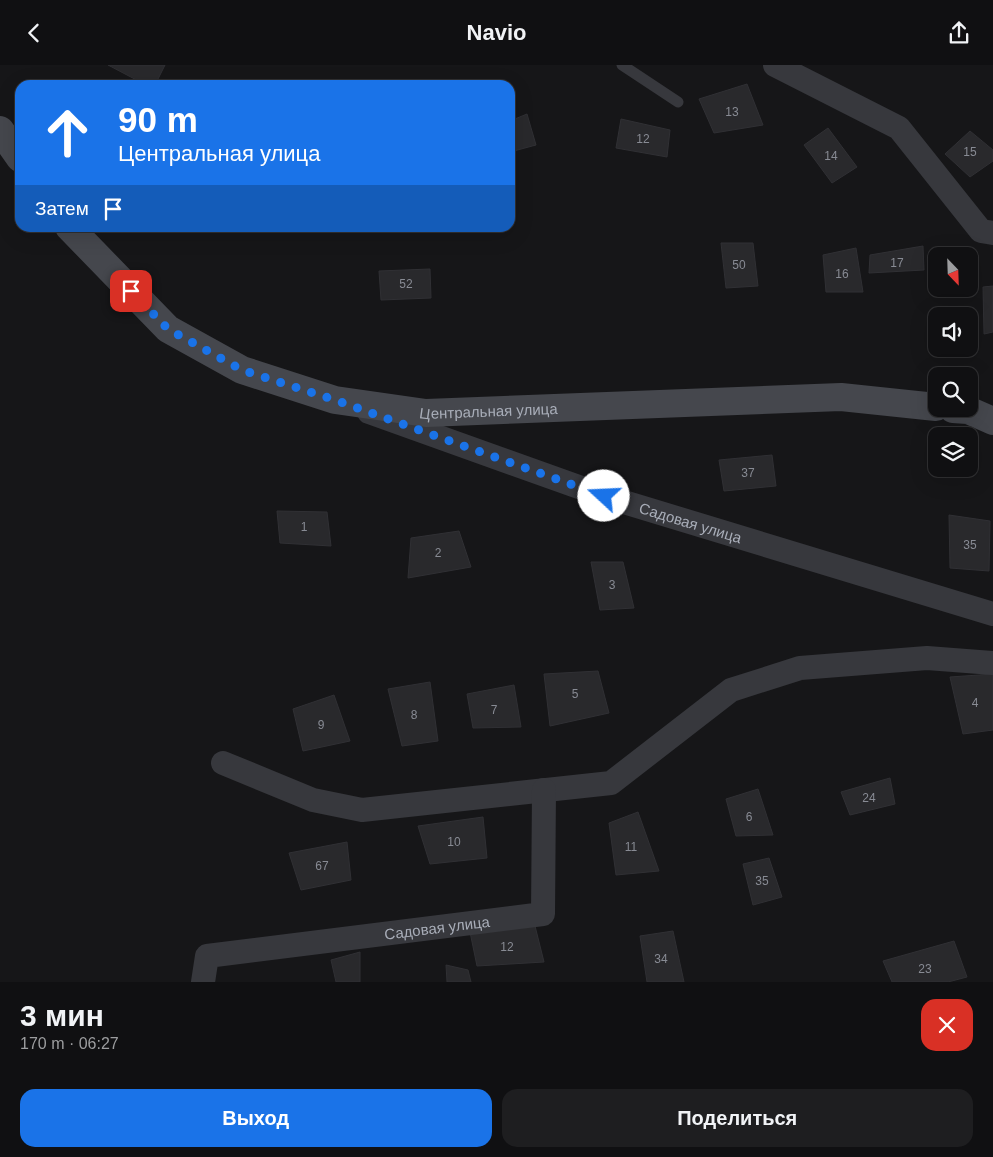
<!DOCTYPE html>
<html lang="ru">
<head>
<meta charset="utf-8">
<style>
  body { margin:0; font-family:Helvetica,sans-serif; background:#1e1e20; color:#f1f3f6; height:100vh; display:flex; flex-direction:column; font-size:19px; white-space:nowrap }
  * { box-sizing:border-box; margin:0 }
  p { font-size:16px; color:#9c9d9f }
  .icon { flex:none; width:28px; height:28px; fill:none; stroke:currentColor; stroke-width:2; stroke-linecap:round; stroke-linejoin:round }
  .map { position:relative; height:917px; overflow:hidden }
  .drawer { display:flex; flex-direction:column; background:#101012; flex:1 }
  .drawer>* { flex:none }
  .banner { position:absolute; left:15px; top:15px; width:500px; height:152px; border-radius:15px; box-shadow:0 5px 20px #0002,0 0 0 1px #303032; background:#1a73e8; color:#fff; overflow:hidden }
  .needle { width:32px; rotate:157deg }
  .fabs { position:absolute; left:928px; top:182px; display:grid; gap:10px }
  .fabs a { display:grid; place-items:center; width:50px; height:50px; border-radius:10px; background:#101012; box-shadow:0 5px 20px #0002,0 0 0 1px #303032; font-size:25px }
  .pin { position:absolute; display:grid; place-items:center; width:42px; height:42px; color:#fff; margin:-21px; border-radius:10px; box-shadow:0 2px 8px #0006 }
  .me { position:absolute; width:55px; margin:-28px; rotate:290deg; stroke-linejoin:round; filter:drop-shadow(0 0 4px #0008) }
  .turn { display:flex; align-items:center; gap:18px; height:105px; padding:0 20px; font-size:22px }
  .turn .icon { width:65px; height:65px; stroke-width:2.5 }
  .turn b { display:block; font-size:35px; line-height:42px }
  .then { display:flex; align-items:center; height:48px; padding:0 20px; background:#0003; gap:10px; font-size:19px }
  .round { display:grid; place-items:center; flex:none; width:52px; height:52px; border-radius:15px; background:#1e1e20 }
  .headline { display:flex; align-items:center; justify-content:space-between; height:85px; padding:0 20px }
  h1 { font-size:30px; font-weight:600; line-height:38px }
  .button { display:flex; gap:10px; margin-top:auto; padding:10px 20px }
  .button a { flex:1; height:58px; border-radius:15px; background:#1a73e8; color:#fff; font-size:20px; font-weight:600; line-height:58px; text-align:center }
  .button a+a { background:#1e1e20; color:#f1f3f6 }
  header { display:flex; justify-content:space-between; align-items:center; height:65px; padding:0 20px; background:#101012; font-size:22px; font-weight:600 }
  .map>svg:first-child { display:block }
</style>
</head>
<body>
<header><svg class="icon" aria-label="back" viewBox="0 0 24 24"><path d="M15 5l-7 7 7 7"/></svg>Navio<svg class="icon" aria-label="share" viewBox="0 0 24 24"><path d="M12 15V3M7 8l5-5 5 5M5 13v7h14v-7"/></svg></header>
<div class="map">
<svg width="993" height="917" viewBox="0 0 993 917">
  <rect width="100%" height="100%" fill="#161618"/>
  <path fill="#29292c" stroke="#303034" d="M108,0H165L155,20H146Z
    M747,19L763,60L714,68L699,34Z
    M527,49L536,80L510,87V56Z
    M621,54L670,65L667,92L616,83Z
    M828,63L857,102L832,118L804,80Z
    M970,66L993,85V96L970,112L945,89Z
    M721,178H753L758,221L726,223Z
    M923,181L924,205L869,208L870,190Z
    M856,183L863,227H826L823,190Z
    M430,204L431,233L381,235L379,206Z
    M993,221V267L984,269L983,222Z
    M772,390L776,421L724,426L719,395Z
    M277,446L327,447L331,481L280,478Z
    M949,450L990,456L989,506L950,503Z
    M459,466L471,502L408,513L411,473Z
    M591,497H623L634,543L600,545Z
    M598,606L609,648L550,661L544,609Z
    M993,609V665L963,669L950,612Z
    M430,617L438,676L402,681L388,624Z
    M514,620L521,662L473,663L467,629Z
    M334,630L350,676L303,686L293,644Z
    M890,713L895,739L850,750L841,727Z
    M758,724L773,770L736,771L726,734Z
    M638,747L659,806L616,810L609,758Z
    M483,752L487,793L430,799L418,761Z
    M347,777L351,815L301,825L289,788Z
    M769,793L782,832L753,840L743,799Z
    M535,861L544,897L477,901L470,867Z
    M673,866L684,917H647L640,871Z
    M954,876L967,912L948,917H892L883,896Z
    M360,887V917H336L331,895Z
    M446,900L468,905L471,917H447Z"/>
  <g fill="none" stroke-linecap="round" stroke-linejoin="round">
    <path stroke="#37383d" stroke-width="11" d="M622,0L678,37"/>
    <g stroke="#37383d" stroke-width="24">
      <path d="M775,0L899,63L981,166L993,168"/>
      <path id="s1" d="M369,347L604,431L993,549"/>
      <path d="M223,698L313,735L362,745L611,718L731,625L800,603L927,593L993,598"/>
      <path id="s2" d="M203,917L207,891L543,849L544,725"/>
    </g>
    <g stroke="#45474d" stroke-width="28">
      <path d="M0,65L20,93"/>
      <path id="s3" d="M69,162L168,264L242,305L335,335L426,348L841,332L936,342"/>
      <path d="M953,344L968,345L993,356"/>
    </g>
  </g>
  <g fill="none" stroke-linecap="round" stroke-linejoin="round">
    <path stroke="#1a73e8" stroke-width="9" stroke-dasharray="0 16.2" d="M131,226L168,264L242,305L335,335L604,431"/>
  </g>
  <g text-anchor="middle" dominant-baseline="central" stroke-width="5" stroke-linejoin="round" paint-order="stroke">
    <g font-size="12" fill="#888b94">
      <text x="732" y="47">13</text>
      <text x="643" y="74">12</text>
      <text x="970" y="87">15</text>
      <text x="831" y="91">14</text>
      <text x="897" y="198">17</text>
      <text x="739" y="200">50</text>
      <text x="842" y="209">16</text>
      <text x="406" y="219">52</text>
      <text x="748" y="408">37</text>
      <text x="304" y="462">1</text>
      <text x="970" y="480">35</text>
      <text x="438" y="488">2</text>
      <text x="612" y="520">3</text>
      <text x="575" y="629">5</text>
      <text x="975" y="638">4</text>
      <text x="494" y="645">7</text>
      <text x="414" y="650">8</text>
      <text x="321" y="660">9</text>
      <text x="869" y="733">24</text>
      <text x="749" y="752">6</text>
      <text x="454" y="777">10</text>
      <text x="631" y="782">11</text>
      <text x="322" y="801">67</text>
      <text x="762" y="816">35</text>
      <text x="507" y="882">12</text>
      <text x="661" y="894">34</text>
      <text x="925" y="904">23</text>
    </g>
    <g font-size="15" fill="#a8adb8" stroke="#111113">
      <text stroke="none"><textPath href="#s3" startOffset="479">Центральная улица</textPath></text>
      <text stroke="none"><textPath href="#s1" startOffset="340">Садовая улица</textPath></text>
      <text stroke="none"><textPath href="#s2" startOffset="258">Садовая улица</textPath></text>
    </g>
  </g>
</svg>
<div class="fabs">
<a><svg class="needle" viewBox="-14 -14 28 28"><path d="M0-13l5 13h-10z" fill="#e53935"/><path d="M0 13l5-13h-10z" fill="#9c9d9f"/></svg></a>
<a><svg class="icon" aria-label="sound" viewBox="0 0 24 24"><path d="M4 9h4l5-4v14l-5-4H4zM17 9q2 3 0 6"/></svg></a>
<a><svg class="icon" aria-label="search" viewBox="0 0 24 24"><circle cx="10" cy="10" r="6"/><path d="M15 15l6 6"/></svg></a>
<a><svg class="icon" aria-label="layers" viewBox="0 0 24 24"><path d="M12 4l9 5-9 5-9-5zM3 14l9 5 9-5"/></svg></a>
</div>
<div class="pin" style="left:131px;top:226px;background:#d93025"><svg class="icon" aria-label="arrive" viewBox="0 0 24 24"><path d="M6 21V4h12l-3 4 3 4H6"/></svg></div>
<svg class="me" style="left:604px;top:431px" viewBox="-20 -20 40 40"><circle r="19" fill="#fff"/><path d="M0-13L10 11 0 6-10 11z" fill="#1a73e8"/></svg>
<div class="banner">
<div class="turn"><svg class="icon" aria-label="ahead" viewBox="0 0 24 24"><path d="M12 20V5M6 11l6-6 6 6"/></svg><div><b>90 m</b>Центральная улица</div></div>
<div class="then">Затем<svg class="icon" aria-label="arrive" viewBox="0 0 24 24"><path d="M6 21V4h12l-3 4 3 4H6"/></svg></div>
</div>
</div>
<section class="drawer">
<div class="headline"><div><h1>3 мин</h1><p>170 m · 06:27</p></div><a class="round" style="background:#d93025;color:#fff"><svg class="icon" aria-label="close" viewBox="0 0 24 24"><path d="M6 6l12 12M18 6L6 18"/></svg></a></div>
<div class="button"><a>Выход</a><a>Поделиться</a></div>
</section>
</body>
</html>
